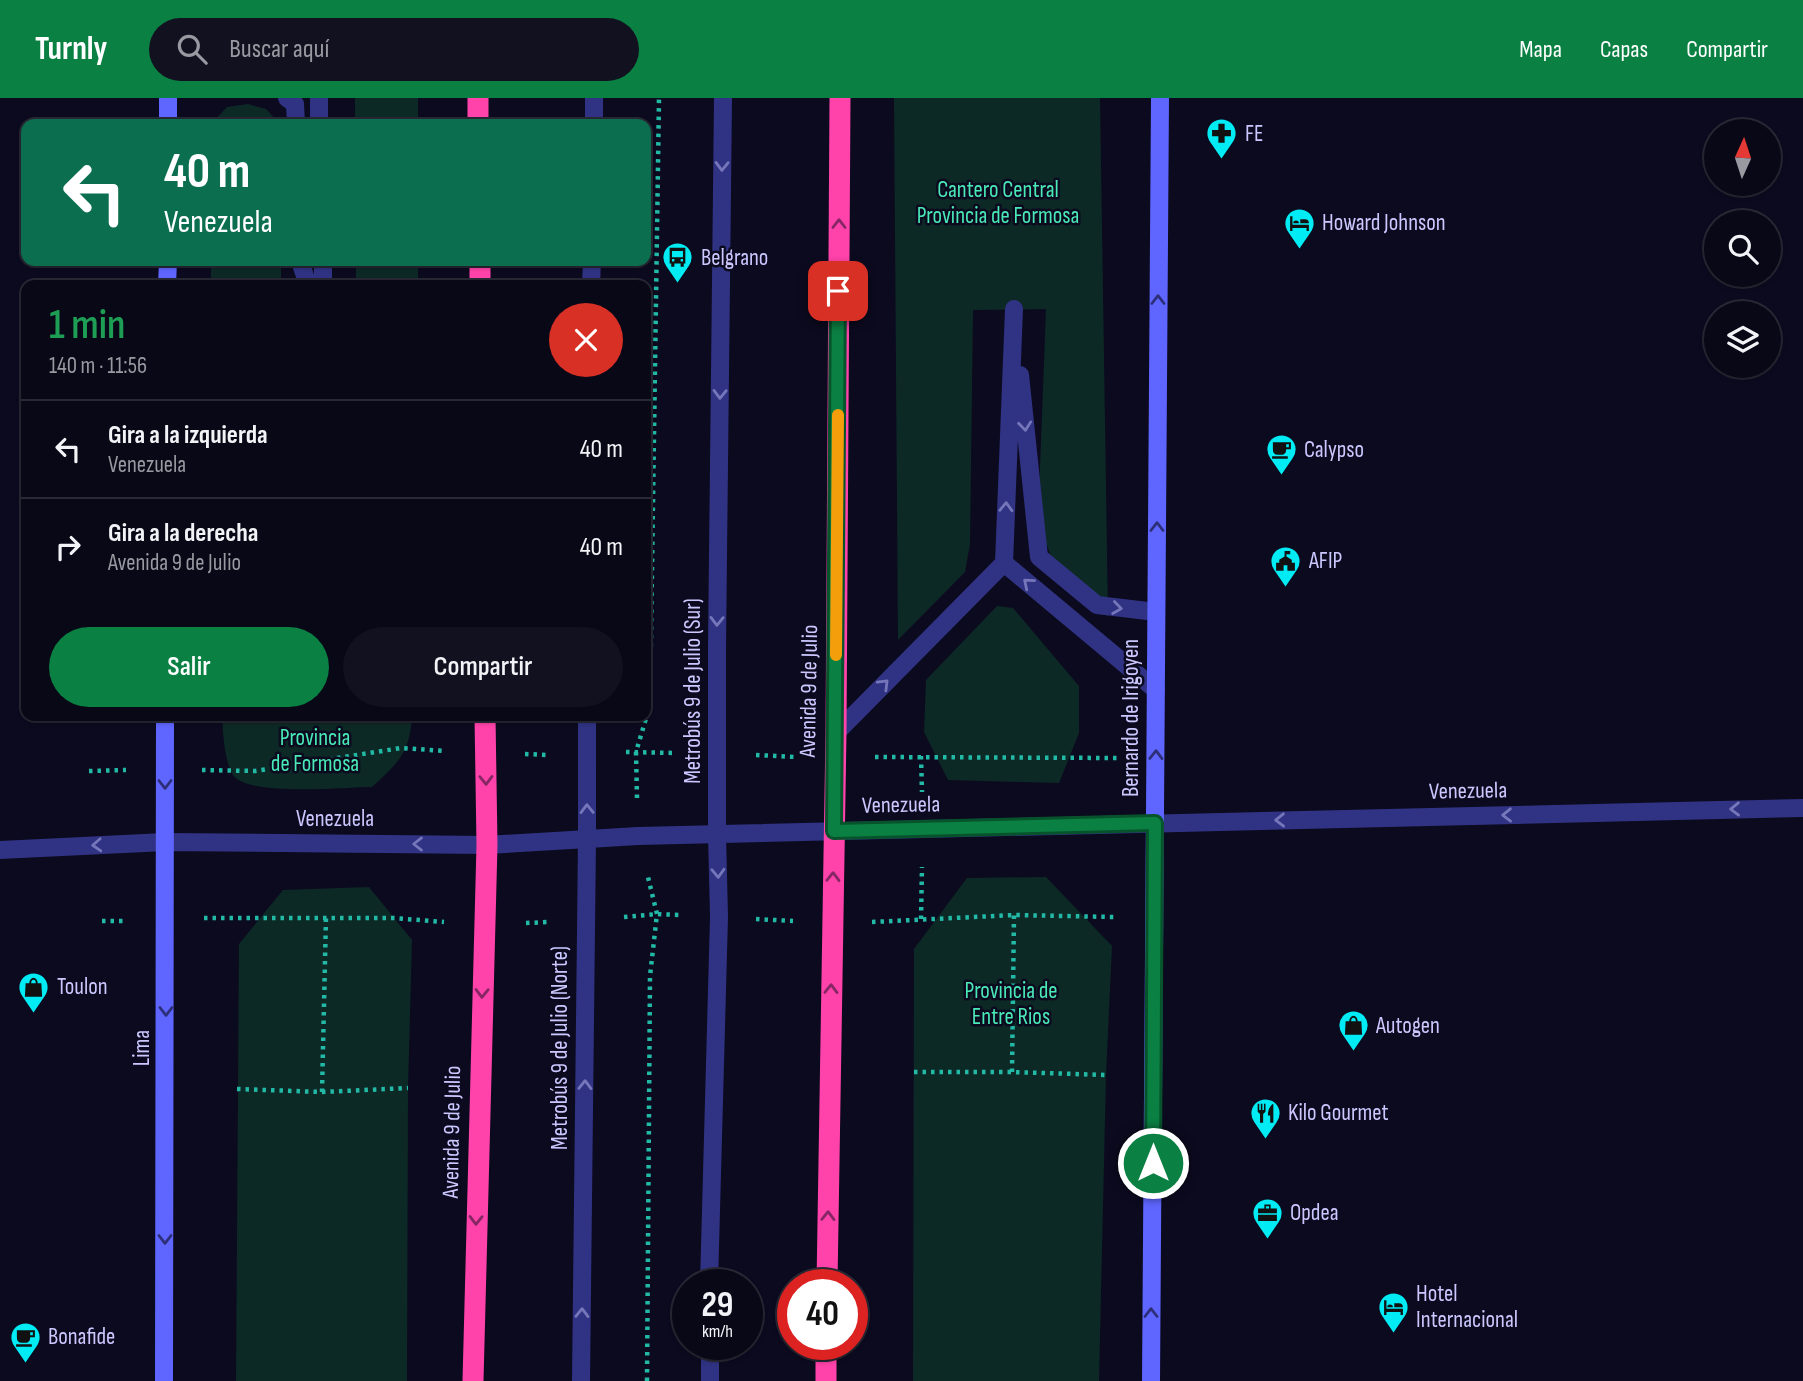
<!DOCTYPE html>
<html lang="es">
<head>
<meta charset="utf-8">
<style>
  body { margin:0; font-family:"Sofia Sans Condensed",sans-serif; background:#121120; color:#f1f3f6; height:100vh; display:flex; flex-direction:column; font-size:26px; white-space:nowrap }
  * { box-sizing:border-box; margin:0 }
  p { font-size:23px; color:#999aa1 }
  .icon { flex:none; width:38px; height:38px; fill:none; stroke:currentColor; stroke-width:2; stroke-linecap:round; stroke-linejoin:round }
  .map { position:relative; flex:1; overflow:hidden }
  .drawer { position:absolute; left:21px; top:182px; width:630px; height:441px; display:flex; flex-direction:column; background:#090817; border-radius:14px; box-shadow:0 2px 5px #0004,0 0 0 2px #292936 }
  .drawer>* { flex:none }
  .hud { position:absolute; left:21px; top:21px; width:630px; height:147px; border-radius:14px; box-shadow:0 2px 5px #0004,0 0 0 2px #292936; background:#0b6e4f; color:#fff; overflow:hidden }
  .needle { width:46px; rotate:3deg }
  .controls { position:absolute; left:1704px; top:21px; display:grid; gap:14px }
  .controls a { display:grid; place-items:center; width:77px; height:77px; border-radius:50%; background:#090817; box-shadow:0 2px 5px #0004,0 0 0 2px #292936; font-size:35px }
  .speed { position:absolute; left:672px; top:1171px; display:flex; gap:14px; font-size:35px; font-weight:700; text-align:center }
  .speed>* { display:grid; place-content:center; width:91px; height:91px; border-radius:50%; background:#090817; box-shadow:0 2px 5px #0004,0 0 0 2px #292936; line-height:1 }
  .speed small { font-size:18px; font-weight:400 }
  .speed .limit { border:10px solid #d22; background:#fff; color:#111 }
  .pin { position:absolute; display:grid; place-items:center; width:60px; height:60px; color:#fff; margin:-30px; border-radius:14px; box-shadow:0 4px 10px #0006 }
  .me { position:absolute; width:77px; margin:-38px; rotate:0deg; stroke-linejoin:round; filter:drop-shadow(0 0 5px #0008) }
  .turn { display:flex; align-items:center; gap:24px; height:147px; padding:0 28px; font-size:32px }
  .turn .icon { width:91px; height:91px; stroke-width:2.5 }
  .turn b { display:block; font-size:49px; line-height:60px }
  .round { display:grid; place-items:center; flex:none; width:74px; height:74px; border-radius:37px; background:#121120 }
  .head { display:flex; align-items:center; justify-content:space-between; height:119px; padding:0 28px }
  h1 { font-size:42px; font-weight:600; line-height:52px; color:#1e9e55 }
  .primary-button { display:flex; gap:14px; margin-top:auto; padding:14px 28px }
  .primary-button a { flex:1; height:80px; border-radius:42px; background:#0b8043; color:#fff; font-size:28px; font-weight:600; line-height:80px; text-align:center }
  .primary-button a+a { background:#121120; color:#f1f3f6 }
  ul { padding:0; list-style:none }
  li { display:flex; align-items:center; gap:21px; height:98px; padding:0 28px; border-top:2px solid #292936 }
  li div { flex:1 }
  li b { display:block; font-size:26px }
  li em { font-style:normal }
  header { display:flex; align-items:center; gap:42px; box-sizing:border-box; height:98px; padding:0 35px; background:#0b8043; color:#fff }
  header strong { font-size:33px }
  nav { display:flex; gap:38px; margin-inline-start:auto; font-size:24px }
  .search { width:490px; height:63px; background:#121120; display:flex; align-items:center; gap:18px; box-sizing:border-box; padding:0 24px; border-radius:38px; color:#999aa1; font-size:26px }
  .map>svg:first-child { display:block }
</style>
</head>
<body>
<header>
<strong>Turnly</strong>
<div class="search"><svg class="icon" aria-label="search" viewBox="0 0 24 24"><circle cx="10" cy="10" r="6"/><path d="M15 15l6 6"/></svg>Buscar aquí</div>
<nav><a>Mapa</a><a>Capas</a><a>Compartir</a></nav>
</header>
<div class="map">
<svg width="1803" height="1283" viewBox="0 0 1803 1283">
  <rect width="100%" height="100%" fill="#0c0a1f"/>
  <path fill="#0d2926" d="M418,0V26H355V0Z
    M894,0H1100L1108,519L1078,487L1054,467L1038,423L1046,211L973,212L970,446L965,474L898,542Z
    M248,6L266,11L280,26H211L227,9Z
    M211,163H281V187H211Z
    M356,163H418V187H356Z
    M997,508L1013,510L1079,588V635L1059,685L948,682L924,634L926,582Z
    M222,618H412C410,655 398,665 372,689C346,689 248,699 233,677C224,662 223,634 222,618Z
    M1046,779L1112,848L1106,977L1099,1283H913L914,851L967,780Z
    M369,789L412,842L408,990L407,1283H236L239,846L283,792Z"/>
  <g fill="none" stroke-linecap="round" stroke-linejoin="round">
    <path stroke="#22baa6" stroke-width="4.5" stroke-dasharray="3.5 5" stroke-linecap="butt" d="M626,654L677,655
      M525,656L548,657
      M756,657L796,659
      M921,658L922,694
      M875,659L1118,660
      M202,672L255,673L401,650L446,653
      M89,673L126,672
      M637,700L636,654L650,607L659,0
      M624,819L657,816L681,817
      M204,820H393L444,824
      M756,821L793,823
      M921,821L922,769
      M102,823H126
      M872,824L1014,817L1115,819
      M526,825L549,824
      M914,974H1012L1106,977
      M1012,974L1014,817
      M237,991L322,994L408,990
      M322,994L326,819
      M647,1283L650,878L657,816L647,775"/>
    <path stroke="#303383" stroke-width="18" d="M287,0L295,6L296,26
      M319,0V26
      M594,26V0
      M300,163L308,187
      M323,163V187
      M591,187L592,163
      M1020,277L1039,459L1097,507L1156,514
      M1004,465L1156,592
      M836,635L1004,465L1014,211
      M709,1186L719,819L717,736V549L723,0
      M710,1246V1283
      M581,1283L587,741V618"/>
    <path stroke="#303383" stroke-width="18" d="M0,752L165,744L487,747L638,738L1803,710"/>
    <path stroke="#5f66ff" stroke-width="18" d="M168,26V0
      M167,187L168,163
      M164,1283L165,618
      M1151,1283L1160,0"/>
    <path stroke="#ff43aa" stroke-width="21" d="M478,0V26
      M480,163V187
      M827,1186L836,635L840,0
      M473,1283L487,747L485,618
      M826,1283V1246"/>
  </g>
  <defs><path id="oneway-chevron" d="M-2-3.5L2.5 0L-2 3.5" fill="none" stroke-width="1.6" stroke-linecap="round" stroke-linejoin="round" transform="scale(1.75)"/></defs>
  <g stroke="#7676bb">
    <use href="#oneway-chevron" transform="translate(722 68) rotate(91)"/>
    <use href="#oneway-chevron" transform="translate(720 296) rotate(91)"/>
    <use href="#oneway-chevron" transform="translate(1025 328) rotate(84)"/>
    <use href="#oneway-chevron" transform="translate(1006 409) rotate(-88)"/>
    <use href="#oneway-chevron" transform="translate(1028 485) rotate(-140)"/>
    <use href="#oneway-chevron" transform="translate(1117 510) rotate(8)"/>
    <use href="#oneway-chevron" transform="translate(717 523) rotate(91)"/>
    <use href="#oneway-chevron" transform="translate(884 586) rotate(-45)"/>
    <use href="#oneway-chevron" transform="translate(587 711) rotate(-91)"/>
    <use href="#oneway-chevron" transform="translate(1735 711) rotate(179)"/>
    <use href="#oneway-chevron" transform="translate(1507 717) rotate(179)"/>
    <use href="#oneway-chevron" transform="translate(1280 722) rotate(179)"/>
    <use href="#oneway-chevron" transform="translate(418 746) rotate(-180)"/>
    <use href="#oneway-chevron" transform="translate(97 747) rotate(177)"/>
    <use href="#oneway-chevron" transform="translate(718 775) rotate(88)"/>
    <use href="#oneway-chevron" transform="translate(585 987) rotate(-89)"/>
    <use href="#oneway-chevron" transform="translate(582 1215) rotate(-89)"/>
  </g>
  <g stroke="#862664">
    <use href="#oneway-chevron" transform="translate(839 126) rotate(-90)"/>
    <use href="#oneway-chevron" transform="translate(486 682) rotate(89)"/>
    <use href="#oneway-chevron" transform="translate(833 779) rotate(-89)"/>
    <use href="#oneway-chevron" transform="translate(831 891) rotate(-89)"/>
    <use href="#oneway-chevron" transform="translate(482 895) rotate(91)"/>
    <use href="#oneway-chevron" transform="translate(828 1118) rotate(-89)"/>
    <use href="#oneway-chevron" transform="translate(476 1122) rotate(91)"/>
  </g>
  <g stroke="#2d2f79">
    <use href="#oneway-chevron" transform="translate(1158 202) rotate(-90)"/>
    <use href="#oneway-chevron" transform="translate(1157 429) rotate(-90)"/>
    <use href="#oneway-chevron" transform="translate(1156 657) rotate(-89)"/>
    <use href="#oneway-chevron" transform="translate(165 686) rotate(90)"/>
    <use href="#oneway-chevron" transform="translate(166 913) rotate(90)"/>
    <use href="#oneway-chevron" transform="translate(165 1141) rotate(90)"/>
    <use href="#oneway-chevron" transform="translate(1151 1215) rotate(-90)"/>
  </g>
  <g fill="none" stroke-linecap="round" stroke-linejoin="round">
    <defs>
      <path id="route" d="M838,193L834,733L1155,725L1153,1065"/>
    </defs>
    <use href="#route" stroke="#07532c" stroke-width="18"/>
    <use href="#route" stroke="#0b8043" stroke-width="12"/>
    <path stroke="#f59e0b" stroke-width="12" d="M836,557L838,317"/>
  </g>
  <defs>
    <symbol id="pharmacy-pin" viewBox="-11 -11 22 30"><path d="M0 17L-7.5 6A9.5 9.5 0 1 1 7.5 6Z" fill="#00ebf3" stroke="#0c0a1f"/><path d="M-2-6h4v4h4v4h-4v4h-4v-4h-4v-4h4Z" fill="#111"/></symbol>
    <symbol id="hotel-pin" viewBox="-11 -11 22 30"><path d="M0 17L-7.5 6A9.5 9.5 0 1 1 7.5 6Z" fill="#00ebf3" stroke="#0c0a1f"/><path d="M-6-4.5h1.5V1H6V5H4.5V3h-9V5H-6ZM-4 0a1.8 1.8 0 1 1 3.6 0ZM.5 0V-2.5h3Q6-2.5 6 0Z" fill="#111"/></symbol>
    <symbol id="bus-pin" viewBox="-11 -11 22 30"><path d="M0 17L-7.5 6A9.5 9.5 0 1 1 7.5 6Z" fill="#00ebf3" stroke="#0c0a1f"/><path d="M-5-6H5V4H4V6H2V4H-2V6H-4V4H-5ZM-3.5-4V0h7V-4ZM-3.5 1.2v1.5H-2V1.2ZM2 1.2v1.5H3.5V1.2Z" fill="#111"/></symbol>
    <symbol id="cafe-pin" viewBox="-11 -11 22 30"><path d="M0 17L-7.5 6A9.5 9.5 0 1 1 7.5 6Z" fill="#00ebf3" stroke="#0c0a1f"/><path d="M-5.5-4.5H6V0H3Q3 3.5 0 3.5H-2.5Q-5.5 3.5-5.5 0ZM3-3.2v2h1.7v-2ZM-6 4.5H4V6H-6Z" fill="#111"/></symbol>
    <symbol id="civic-pin" viewBox="-11 -11 22 30"><path d="M0 17L-7.5 6A9.5 9.5 0 1 1 7.5 6Z" fill="#00ebf3" stroke="#0c0a1f"/><path d="M-.6-6.5H3V-4.5H.6V-3L4-1V1h2V6H-6V1h2V-1L-.6-3ZM-1.2 2.5V6h2.4V2.5Z" fill="#111"/></symbol>
    <symbol id="shop-pin" viewBox="-11 -11 22 30"><path d="M0 17L-7.5 6A9.5 9.5 0 1 1 7.5 6Z" fill="#00ebf3" stroke="#0c0a1f"/><path d="M-5-2.5h2.3a2.7 3.5 0 0 1 5.4 0H5L5.5 6h-11ZM-1.5-2.5h3a1.5 2.3 0 0 0-3 0Z" fill="#111"/></symbol>
    <symbol id="restaurant-pin" viewBox="-11 -11 22 30"><path d="M0 17L-7.5 6A9.5 9.5 0 1 1 7.5 6Z" fill="#00ebf3" stroke="#0c0a1f"/><path d="M-5-6h1v4h1v-4h1v4h1v-4h1v5L-1.5 .5V6h-2V.5L-5-1ZM5-6V6H3V1.5H1.5Q1.5-4 5-6Z" fill="#111"/></symbol>
    <symbol id="office-pin" viewBox="-11 -11 22 30"><path d="M0 17L-7.5 6A9.5 9.5 0 1 1 7.5 6Z" fill="#00ebf3" stroke="#0c0a1f"/><path d="M-6-3h4V-5.5h4V-3h4V5H-6ZM-1-4.5V-3h2v-1.5ZM-6 0V1H6V0Z" fill="#111"/></symbol>
  </defs>
  <g fill-rule="evenodd">
    <use href="#pharmacy-pin" x="1204" y="18" width="35" height="47"/>
    <use href="#hotel-pin" x="1282" y="108" width="35" height="47"/>
    <use href="#bus-pin" x="660" y="142" width="35" height="47"/>
    <use href="#cafe-pin" x="1264" y="334" width="35" height="47"/>
    <use href="#civic-pin" x="1268" y="446" width="35" height="47"/>
    <use href="#shop-pin" x="16" y="872" width="35" height="47"/>
    <use href="#shop-pin" x="1336" y="910" width="35" height="47"/>
    <use href="#restaurant-pin" x="1248" y="998" width="35" height="47"/>
    <use href="#office-pin" x="1250" y="1098" width="35" height="47"/>
    <use href="#hotel-pin" x="1376" y="1192" width="35" height="47"/>
    <use href="#cafe-pin" x="8" y="1222" width="35" height="47"/>
  </g>
  <g text-anchor="middle" dominant-baseline="central" stroke-width="5" stroke-linejoin="round" paint-order="stroke">
    <g font-size="23" fill="#cbc8ff" stroke="#0c0a1f" text-anchor="start">
      <text x="1245" y="36">FE</text>
      <text x="1322" y="125">Howard Johnson</text>
      <text x="701" y="160">Belgrano</text>
      <text x="1304" y="352">Calypso</text>
      <text x="1309" y="463">AFIP</text>
      <text x="57" y="889">Toulon</text>
      <text x="1376" y="928">Autogen</text>
      <text x="1288" y="1015">Kilo Gourmet</text>
      <text x="1290" y="1115">Opdea</text>
      <text x="1416" y="1196">Hotel<tspan x="1416" dy="26">Internacional</tspan></text>
      <text x="48" y="1239">Bonafide</text>
    </g>
    <g font-size="23" fill="#49eab7" stroke="#0c0a1f">
      <text x="998" y="92">Cantero Central<tspan x="998" dy="26">Provincia de Formosa</tspan></text>
      <text x="315" y="640">Provincia<tspan x="315" dy="26">de Formosa</tspan></text>
      <text x="1011" y="893">Provincia de<tspan x="1011" dy="26">Entre Rios</tspan></text>
    </g>
    <g font-size="23" fill="#cbc8ff" stroke="#0c0a1f">
      <text transform="translate(693 593) rotate(-90)">Metrobús 9 de Julio (Sur)</text>
      <text transform="translate(809 593) rotate(-89)">Avenida 9 de Julio</text>
      <text transform="translate(1131 620) rotate(-90)">Bernardo de Irigoyen</text>
      <text transform="translate(1468 693) rotate(-1)">Venezuela</text>
      <text transform="translate(901 707) rotate(-1)">Venezuela</text>
      <text x="335" y="721">Venezuela</text>
      <text transform="translate(142 950) rotate(-90)">Lima</text>
      <text transform="translate(560 950) rotate(-90)">Metrobús 9 de Julio (Norte)</text>
      <text transform="translate(452 1034) rotate(-89)">Avenida 9 de Julio</text>
    </g>
  </g>
</svg>
<div class="controls">
<a><svg class="needle" viewBox="-14 -14 28 28"><path d="M0-13l5 13h-10z" fill="#e53935"/><path d="M0 13l5-13h-10z" fill="#999aa1"/></svg></a>
<a><svg class="icon" aria-label="search" viewBox="0 0 24 24"><circle cx="10" cy="10" r="6"/><path d="M15 15l6 6"/></svg></a>
<a><svg class="icon" aria-label="layers" viewBox="0 0 24 24"><path d="M12 4l9 5-9 5-9-5zM3 14l9 5 9-5"/></svg></a>
</div>
<div class="speed"><div>29<small>km/h</small></div><div class="limit">40</div></div>
<div class="pin" style="left:838px;top:193px;background:#d93025"><svg class="icon" aria-label="arrive" viewBox="0 0 24 24"><path d="M6 21V4h12l-3 4 3 4H6"/></svg></div>
<svg class="me" style="left:1153px;top:1065px" viewBox="-20 -20 40 40"><circle r="17" fill="#0b8043" stroke="#fff" stroke-width="3"/><path d="M0-11L8 9 0 5-8 9z" fill="#fff"/></svg>
<div class="hud">
<div class="turn"><svg class="icon" aria-label="left" viewBox="0 0 24 24"><path d="M17 20v-9H6M10 6l-5 5 5 5"/></svg><div><b>40 m</b>Venezuela</div></div>
</div>
<section class="drawer">
<div class="head"><div><h1>1 min</h1><p>140 m · 11:56</p></div><a class="round" style="background:#d93025;color:#fff"><svg class="icon" aria-label="close" viewBox="0 0 24 24"><path d="M6 6l12 12M18 6L6 18"/></svg></a></div>
<ul>
<li><svg class="icon" aria-label="left" viewBox="0 0 24 24"><path d="M17 20v-9H6M10 6l-5 5 5 5"/></svg><div><b>Gira a la izquierda</b><p>Venezuela</p></div><em>40 m</em></li>
<li><svg class="icon" aria-label="right" viewBox="0 0 24 24"><path d="M7 20v-9h11M14 6l5 5-5 5"/></svg><div><b>Gira a la derecha</b><p>Avenida 9 de Julio</p></div><em>40 m</em></li>
</ul>
<div class="primary-button"><a>Salir</a><a>Compartir</a></div>
</section>
</div>
</body>
</html>
